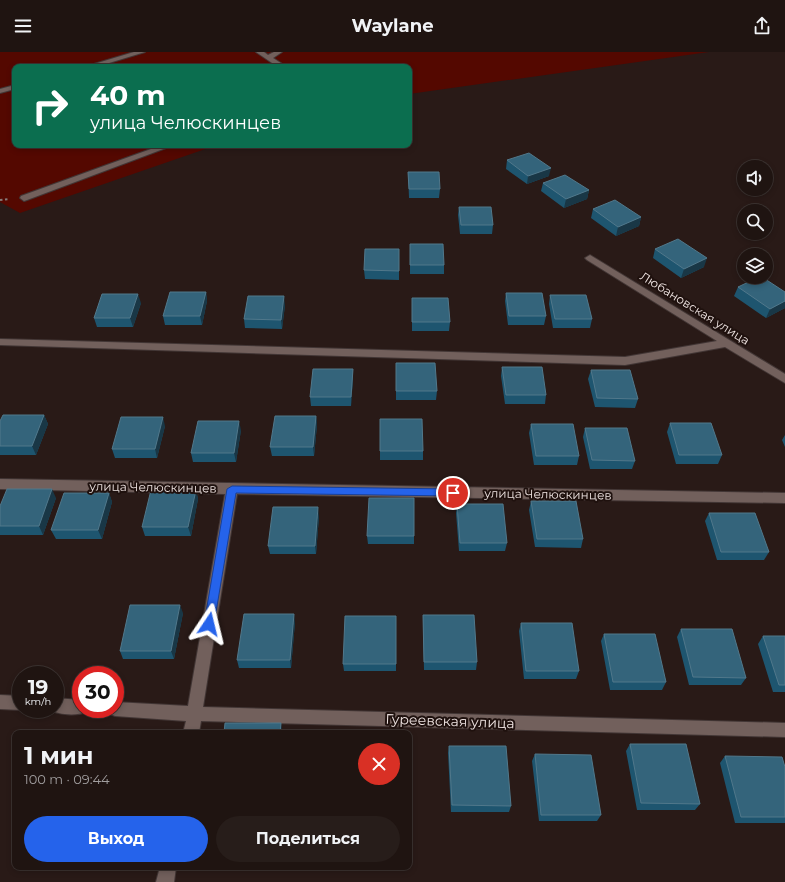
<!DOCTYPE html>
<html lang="ru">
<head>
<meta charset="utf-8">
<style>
  body { margin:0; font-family:Montserrat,sans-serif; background:#271d1a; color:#f1f3f6; height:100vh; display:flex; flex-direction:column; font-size:15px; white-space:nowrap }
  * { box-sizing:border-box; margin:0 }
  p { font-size:13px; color:#a19e9f }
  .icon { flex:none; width:22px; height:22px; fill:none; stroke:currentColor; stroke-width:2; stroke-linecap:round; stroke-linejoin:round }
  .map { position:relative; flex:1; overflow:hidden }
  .side { position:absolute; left:12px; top:678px; width:400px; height:140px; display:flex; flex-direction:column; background:#1f1411; border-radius:8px; box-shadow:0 2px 6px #0003,0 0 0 1px #3c3331 }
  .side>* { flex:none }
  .hud { position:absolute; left:12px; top:12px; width:400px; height:84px; border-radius:8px; box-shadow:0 2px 6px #0003,0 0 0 1px #3c3331; background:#0b6e4f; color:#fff; overflow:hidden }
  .fabs { position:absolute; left:737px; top:108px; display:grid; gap:8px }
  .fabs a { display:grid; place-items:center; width:36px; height:36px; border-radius:50%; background:#1f1411; box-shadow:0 2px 6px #0003,0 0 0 1px #3c3331; font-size:20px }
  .speed { position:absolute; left:12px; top:614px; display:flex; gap:8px; font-size:20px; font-weight:700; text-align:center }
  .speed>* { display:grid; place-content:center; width:52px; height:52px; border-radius:50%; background:#1f1411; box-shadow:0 2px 6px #0003,0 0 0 1px #3c3331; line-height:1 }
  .speed small { font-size:10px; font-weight:400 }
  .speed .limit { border:6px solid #d22; background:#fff; color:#111 }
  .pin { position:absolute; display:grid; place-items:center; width:34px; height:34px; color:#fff; margin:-17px; border:2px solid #fff; border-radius:50%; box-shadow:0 1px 4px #0007 }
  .me { position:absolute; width:44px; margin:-22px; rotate:10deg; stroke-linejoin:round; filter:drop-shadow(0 0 3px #0008) }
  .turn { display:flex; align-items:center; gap:14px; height:84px; padding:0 12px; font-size:18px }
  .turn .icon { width:52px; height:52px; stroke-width:2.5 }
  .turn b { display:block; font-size:28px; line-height:34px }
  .round { display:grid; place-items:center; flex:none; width:42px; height:42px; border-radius:21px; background:#271d1a }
  .summary { display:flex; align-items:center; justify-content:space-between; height:68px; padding:0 12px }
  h1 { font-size:24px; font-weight:700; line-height:30px }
  .button { display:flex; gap:8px; margin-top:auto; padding:8px 12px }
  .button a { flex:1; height:46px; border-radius:24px; background:#2563eb; color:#fff; font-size:16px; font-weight:700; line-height:46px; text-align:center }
  .button a+a { background:#271d1a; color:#f1f3f6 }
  header { display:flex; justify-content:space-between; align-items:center; height:52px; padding:0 12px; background:#1f1411; font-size:18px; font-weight:700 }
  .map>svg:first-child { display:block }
</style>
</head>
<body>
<header><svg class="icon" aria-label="menu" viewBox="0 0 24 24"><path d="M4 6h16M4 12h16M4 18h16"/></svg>Waylane<svg class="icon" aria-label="share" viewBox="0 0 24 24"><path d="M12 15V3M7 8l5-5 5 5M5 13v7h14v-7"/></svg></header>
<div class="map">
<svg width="785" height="830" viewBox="0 0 785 830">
  <rect width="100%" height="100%" fill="#291a17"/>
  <path fill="#540800" d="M0,0H709L409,42V15H15V93H217L20,161L0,150Z"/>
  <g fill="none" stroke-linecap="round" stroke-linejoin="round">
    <defs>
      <path id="minor" d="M134,0H145L96,15H84Z
        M256,0H264L268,3L274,0H282L273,6L287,15H278Z
        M15,33V37L0,41V37Z
        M162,93H174L27,148L24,149L20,146L21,144Z
        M590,203L785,322V331L725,295L625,313L0,293V287L625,305L717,289L587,208L585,206Z
        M0,427L785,441V451L237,442L203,655L785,671V685L201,669L199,681H183L186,669L115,664L110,662L107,657H115V650L188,654L225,442L0,437Z
        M0,643L21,644V657H24L21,658L0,657Z
        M55,646L81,648V657H88L86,660C77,664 57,663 49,657H55Z
        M160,815H176L174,830H156Z"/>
    </defs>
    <use href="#minor" stroke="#423635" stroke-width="2"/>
    <path stroke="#877a78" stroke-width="2" stroke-dasharray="2.5 2.5" stroke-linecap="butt" d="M0,148L9,147"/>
    <use href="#minor" fill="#72605c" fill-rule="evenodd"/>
  </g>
  <path fill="#1e556f" d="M507,108L549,124L527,132L506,117Z
    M408,120L440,137L439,146H409Z
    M543,131L589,138L587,147L564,156L541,139Z
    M459,155L493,173L492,182H460L458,163Z
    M593,157L641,165L639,174L616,184L591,166Z
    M410,192L444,213V222H410Z
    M399,197V228L365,227L364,218Z
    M655,197L704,215L681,226L653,206Z
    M738,235L785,240V256L766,266L734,244Z
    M206,240L207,249L202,273H165L163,264Z
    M506,241L546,264L544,273H508L505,249Z
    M550,243L592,267L590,276H553L549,252Z
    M412,246L450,270L449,279H412Z
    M141,251L133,275H97L94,266Z
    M285,253L282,277L245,276L244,267Z
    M396,311L437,339L436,348H396Z
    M502,315L546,343L545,352H505L501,324Z
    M353,317V326L351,354H311L310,345Z
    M591,318L638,347L635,356L595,355L588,327Z
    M44,363L48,372L36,403H0V369Z
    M316,364L317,373L314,404H272L270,395Z
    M670,371L722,403L718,412H676L667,380Z
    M531,372L579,404L577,413H534L529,381Z
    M165,374L157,406H115L112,397Z
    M585,376L635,409L632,417H590L583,385Z
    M241,378L236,410H193L191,401Z
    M785,383V395L782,388Z
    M380,399H423V408H380Z
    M196,438L198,447L191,484H145L142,475Z
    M109,441L112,450L102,487H56L51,478Z
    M56,446L43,483H0V454Z
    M531,449L583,487L581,496L535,495L529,458Z
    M457,452L507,491L505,499H459L456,461Z
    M709,461L769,500L764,508H717L705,469Z
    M319,464L316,502H270L268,494Z
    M367,484H414V492H368Z
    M183,561L174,607H123L120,599Z
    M423,563L477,610L476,618H424L423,571Z
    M396,564V619H344L343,612Z
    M295,570L291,616H239L237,608Z
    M521,571L579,619L576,627H524L519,579Z
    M681,577L746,626L741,633H689L677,585Z
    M604,582L666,630L662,638H610L601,589Z
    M763,584H785V640H773L758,592Z
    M630,692L700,752L695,758H637L626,699Z
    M449,694L511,754L509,760H451L448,701Z
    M535,702L601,763L597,769H539L532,709Z
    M725,704L785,715V771H735L720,711Z"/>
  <path fill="#193746" d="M551,116L549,124L527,132L528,124Z
    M589,138L587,147L564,156L566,147Z
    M641,165L639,174L616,184L618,175Z
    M707,206L704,215L681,226L684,217Z
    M206,240L207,249L202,273L200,264Z
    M138,242L141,251L133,275L130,266Z
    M284,244L285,253L282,277L281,268Z
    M785,249V256L766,266L770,257Z
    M353,317V326L351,354V345Z
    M44,363L48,372L36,403L32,394Z
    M316,364L317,373L314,404L313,395Z
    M163,365L165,374L157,406L155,397Z
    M239,369L241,378L236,410L234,401Z
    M52,437L56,446L43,483L39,474Z
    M196,438L198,447L191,484L188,475Z
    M109,441L112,450L102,487L98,478Z
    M318,455L319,464L316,502L315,494Z
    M180,553L183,561L174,607L171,599Z
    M294,562L295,570L291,616L290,608Z
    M281,671L282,679V681H280Z"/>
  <path fill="#34647b" stroke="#51788b" d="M529,101L551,116L528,124L507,108Z
    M408,120H439L440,137H409Z
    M565,123L589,138L566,147L543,131Z
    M615,148L641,165L618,175L593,157Z
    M459,155H491L493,173H461Z
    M678,187L707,206L684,217L655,197Z
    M410,192H443L444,213H410Z
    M365,197H399V219L364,218Z
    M759,225H762L785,240V249L770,257L738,235Z
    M170,240H206L200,264H163Z
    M506,241H542L546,264H509Z
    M102,242H138L130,266H94Z
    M550,243H586L592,267H555Z
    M248,244H284L281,268L244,267Z
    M412,246H448L450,270H412Z
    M396,311H435L437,339H396Z
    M502,315H542L546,343H506Z
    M313,317H353L351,345H310Z
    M591,318H630L638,347L597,346Z
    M3,363H44L32,394H0V369Z
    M275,364H316L313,395H270Z
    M121,365H163L155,397H112Z
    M380,367H422L423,399H380Z
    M198,369H239L234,401H191Z
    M670,371H711L722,403H679Z
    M531,372H573L579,404H536Z
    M585,376H627L635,409L592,408Z
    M7,437H52L39,474H0V454Z
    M151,438H196L188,475H142Z
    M64,441H109L98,478H51Z
    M369,446H414V484H367Z
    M531,449H576L583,487H537Z
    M457,452H503L507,491H460Z
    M273,455H318L315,494H268Z
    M709,461H755L769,500H721Z
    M130,553H180L171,599H120Z
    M244,562H294L290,608H237Z
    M423,563H474L477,610H424Z
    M345,564H396V612H343Z
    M521,571H572L579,619H526Z
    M681,577H732L746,626L693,625Z
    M604,582H655L666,630H613Z
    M763,584H785V633H779Z
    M225,671H281L280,681H224Z
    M346,678H402V681H346Z
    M630,692H686L700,752L641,751Z
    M449,694H506L511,754L452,753Z
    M535,702L591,703L601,763H541Z
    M725,704L782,705L785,715V765H741Z"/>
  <path fill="#2563eb" stroke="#184099" d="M232,434L453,437L458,441L453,444L236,441L214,572L213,575L209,577L205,575L204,572L227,437Z"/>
  <g text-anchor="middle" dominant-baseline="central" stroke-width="4" stroke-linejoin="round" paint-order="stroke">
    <g font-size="12" fill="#eee3e1" stroke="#1f110e">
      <text transform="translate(695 256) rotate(32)">Любановская улица</text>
      <text transform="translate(153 435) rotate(1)">улица Челюскинцев</text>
      <text transform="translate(548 442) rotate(1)">улица Челюскинцев</text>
    </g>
    <g font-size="14" fill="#eee3e1" stroke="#1f110e">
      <text transform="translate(450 669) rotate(2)">Гуреевская улица</text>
    </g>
  </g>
</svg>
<div class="fabs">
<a><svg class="icon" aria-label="sound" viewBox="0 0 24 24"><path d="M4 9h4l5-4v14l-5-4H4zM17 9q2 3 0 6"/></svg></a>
<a><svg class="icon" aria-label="search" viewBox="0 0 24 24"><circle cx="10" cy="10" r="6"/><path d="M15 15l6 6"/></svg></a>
<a><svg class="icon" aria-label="layers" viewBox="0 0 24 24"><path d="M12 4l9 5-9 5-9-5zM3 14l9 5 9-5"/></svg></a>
</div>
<div class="speed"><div>19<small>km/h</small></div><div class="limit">30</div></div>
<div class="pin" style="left:453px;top:441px;background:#d93025"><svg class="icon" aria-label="arrive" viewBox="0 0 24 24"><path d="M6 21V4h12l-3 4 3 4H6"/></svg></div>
<svg class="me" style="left:209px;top:572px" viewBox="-20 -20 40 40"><path d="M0-17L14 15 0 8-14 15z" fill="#2563eb" stroke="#fff" stroke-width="4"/></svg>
<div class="hud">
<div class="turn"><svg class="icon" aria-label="right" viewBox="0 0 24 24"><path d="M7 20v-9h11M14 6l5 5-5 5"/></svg><div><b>40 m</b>улица Челюскинцев</div></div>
</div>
<section class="side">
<div class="summary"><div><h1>1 мин</h1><p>100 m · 09:44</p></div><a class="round" style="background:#d93025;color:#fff"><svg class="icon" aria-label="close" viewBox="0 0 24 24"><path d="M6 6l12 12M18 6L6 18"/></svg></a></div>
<div class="button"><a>Выход</a><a>Поделиться</a></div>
</section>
</div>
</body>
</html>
